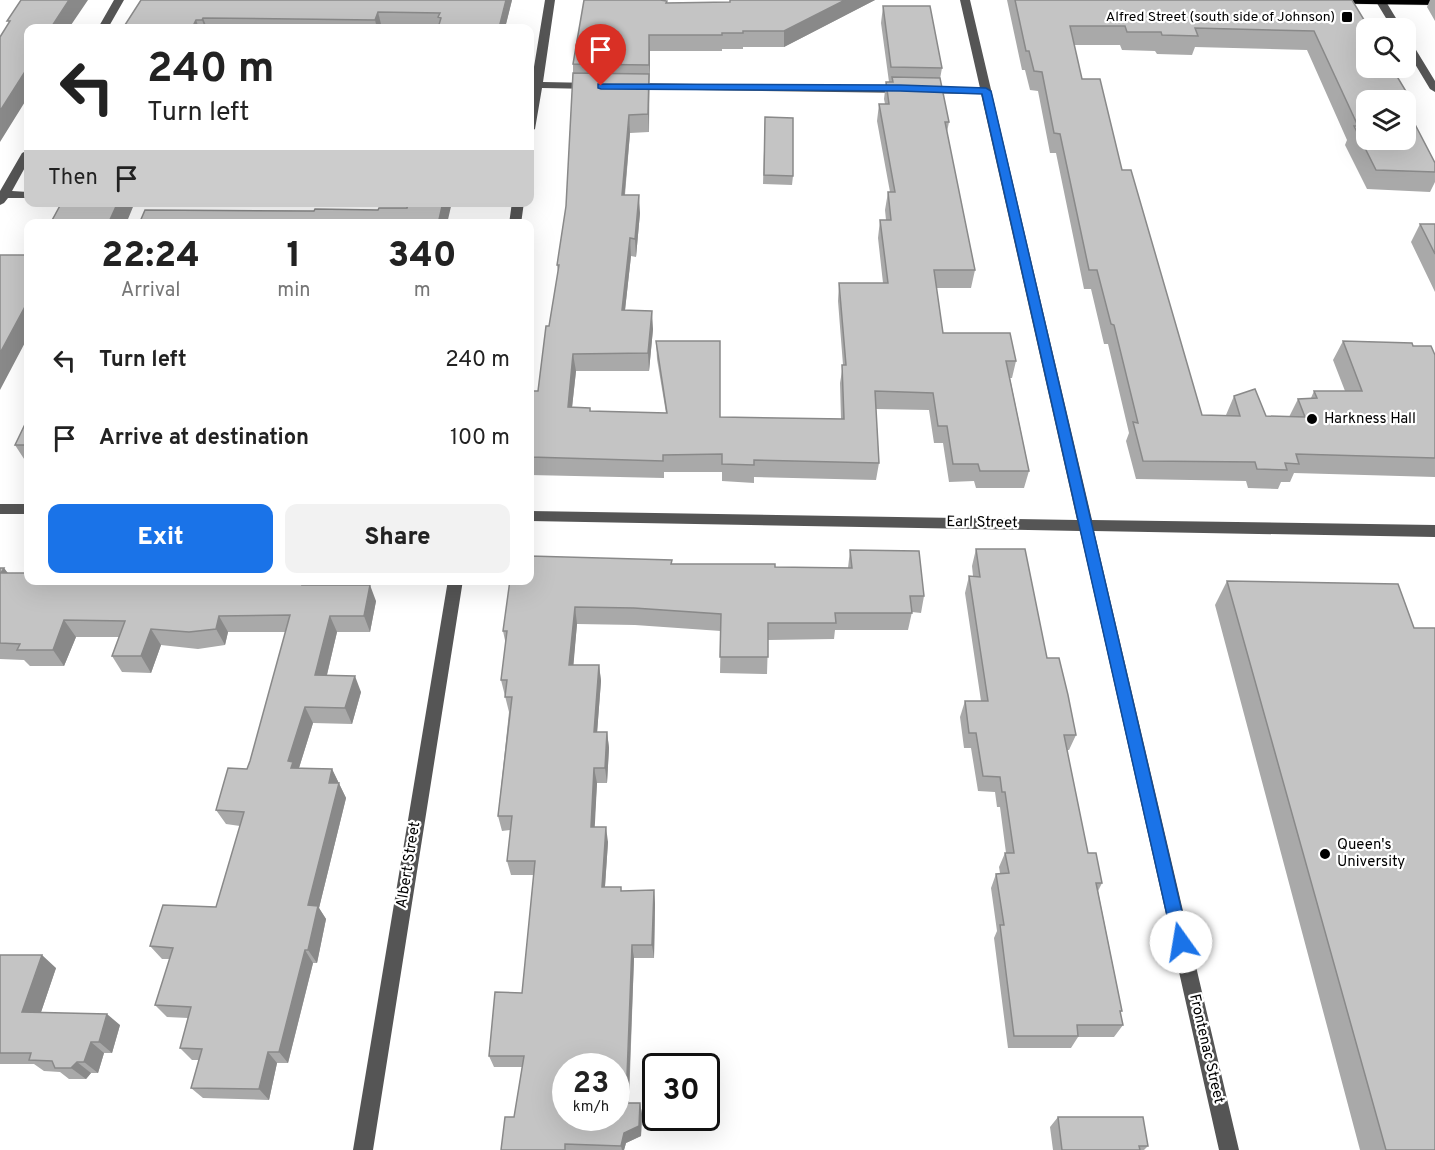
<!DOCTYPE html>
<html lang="en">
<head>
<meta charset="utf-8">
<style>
  body { margin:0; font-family:Overpass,sans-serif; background:#f2f2f2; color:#222; height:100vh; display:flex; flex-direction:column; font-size:22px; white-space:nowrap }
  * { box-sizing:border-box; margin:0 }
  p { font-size:20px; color:#767676 }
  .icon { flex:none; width:33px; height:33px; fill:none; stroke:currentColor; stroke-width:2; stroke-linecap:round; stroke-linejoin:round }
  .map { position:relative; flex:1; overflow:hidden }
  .details { position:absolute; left:24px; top:219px; width:510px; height:366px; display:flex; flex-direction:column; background:#fff; border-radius:12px; box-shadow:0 6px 24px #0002 }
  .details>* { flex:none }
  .top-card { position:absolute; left:24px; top:24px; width:510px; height:183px; border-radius:12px; box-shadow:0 6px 24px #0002; background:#fff; color:#222; overflow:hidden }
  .buttons { position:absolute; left:1356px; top:18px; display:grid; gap:12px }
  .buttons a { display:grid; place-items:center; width:60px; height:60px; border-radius:12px; background:#fff; box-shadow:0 6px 24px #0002; font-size:30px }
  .speed { position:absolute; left:552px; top:1053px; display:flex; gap:12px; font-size:30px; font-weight:700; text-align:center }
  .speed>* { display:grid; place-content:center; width:78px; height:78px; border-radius:50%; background:#fff; box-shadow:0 6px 24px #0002; line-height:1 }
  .speed small { font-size:15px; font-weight:400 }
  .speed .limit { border:3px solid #111; border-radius:9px; background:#fff; color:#111 }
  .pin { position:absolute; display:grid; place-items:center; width:51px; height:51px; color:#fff; margin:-62px -26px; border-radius:50% 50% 50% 0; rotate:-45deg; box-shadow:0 0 6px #0007 }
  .pin .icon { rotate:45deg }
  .me { position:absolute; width:66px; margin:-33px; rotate:347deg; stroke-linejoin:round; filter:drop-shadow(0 0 4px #0008) }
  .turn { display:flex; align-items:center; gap:21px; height:126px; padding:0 24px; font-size:27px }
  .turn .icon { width:78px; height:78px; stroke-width:2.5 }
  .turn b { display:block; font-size:42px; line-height:51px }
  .then { display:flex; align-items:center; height:57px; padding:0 24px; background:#0003; gap:12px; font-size:22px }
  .eta { display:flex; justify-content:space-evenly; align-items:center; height:102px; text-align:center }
  .eta b { font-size:36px; font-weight:800; line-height:42px }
  .cta { display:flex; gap:12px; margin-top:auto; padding:12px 24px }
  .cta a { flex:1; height:69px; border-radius:12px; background:#1a73e8; color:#fff; font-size:24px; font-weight:800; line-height:69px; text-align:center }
  .cta a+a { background:#f2f2f2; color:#222 }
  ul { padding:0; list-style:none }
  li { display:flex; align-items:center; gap:18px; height:78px; padding:0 24px }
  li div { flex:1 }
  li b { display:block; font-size:22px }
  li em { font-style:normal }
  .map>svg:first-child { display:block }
</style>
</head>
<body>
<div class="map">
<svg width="1435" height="1150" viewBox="0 0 1435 1150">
  <rect width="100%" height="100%" fill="#fff"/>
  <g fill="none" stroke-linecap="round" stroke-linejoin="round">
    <defs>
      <path id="major" d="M1293,0H1435V5L1298,3Z"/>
    </defs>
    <use href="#major" stroke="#dbdbdb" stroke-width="1"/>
    <path fill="#555" fill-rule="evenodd" d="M114,0H124L108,28H98Z
      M545,0H555L543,82L593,83L598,86L593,89L542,88L535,129L530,132L531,85Z
      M960,0H970L1092,520L1435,525V537L1094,531L1239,1150H1219L1080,531L530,521V511L1077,520L981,94L629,89L624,86L629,83L980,88Z
      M1375,0H1385L1402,28H1392Z
      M1406,39L1410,40L1435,81V92L1430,89L1406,49Z
      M28,150V162L12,191L28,192V198H8L4,203L0,205V191L22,153Z
      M512,202H524L521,224H509Z
      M0,504H28V514H0Z
      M448,580H463L373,1150H353Z"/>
    <use href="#major" fill="#000" fill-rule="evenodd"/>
  </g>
  <path fill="#a9a9a9" d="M141,0H512L505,28H123Z
    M730,0H875L784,47H743V49H722V51H650L649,132L630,133L625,195L640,213L636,257L631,256L625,310L653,329L649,371H576L572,408H590V411L666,413L657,359L656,341L720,417L841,419L840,383L843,365L838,301L839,283H883L878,238L880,220H886L885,210L888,192H890L877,121L879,104H885L884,99L886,82H889L881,23L883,6L942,68L940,79L949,122L947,132L975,270L971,288H936L943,333L1016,361L1012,378H1010L1029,471L1024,488H976L974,481L949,482L943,443H934L929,410L876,409L879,463L876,480L754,477V483L722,481V472H664V478L530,475V404L538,391L558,272L557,265L566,206L573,73V64L662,1L667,3L730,2Z
    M1007,0H1352L1407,93L1403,100H1366L1435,163V182L1430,192L1367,189L1345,145L1347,140L1307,50L1195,47L1192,55L1157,54L1155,51L1122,50L1120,45H1074L1082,79L1122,170L1202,415H1226L1234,396L1266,416L1289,417L1298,399L1311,398L1314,391H1345L1333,360L1343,341L1413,346L1435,355V477L1294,473L1290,482H1281L1278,489L1248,488L1246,481L1136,479L1126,441L1129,433L1108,344H1104L1091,289H1084L1056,153H1050L1038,91L1030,90L1025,70H1022Z
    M1430,0H1435V21L1427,7Z
    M765,117L793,176L792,185L763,184Z
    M1420,224H1435V292L1411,242Z
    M28,418V462H26L15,445Z
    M976,549L1047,658L1076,735L1069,750H1067L1088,853L1102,883L1098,891L1122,1011L1120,1013L1123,1025L1114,1037H1078L1071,1048H1008L994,938L997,931L991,888L996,874L1000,873L999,867L1005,853H1006L1000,807H997L995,792L978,791L971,748H964L960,717L965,701H981L965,593L969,576H973L972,566Z
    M850,550L924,596L921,613L912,612L908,630H835L834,639L768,640L767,674L720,673L721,631L635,625L577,624L573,665H599L601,681L597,732H607L609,748L607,783H597L594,827L608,842L605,887L621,891L654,890L655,904L654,958H634L629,1103H640L642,1114L641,1136L626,1143L624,1150H501L514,1117L522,1067H494L489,1056L522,993L534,875H511L507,861L511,830L502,831L498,816L509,712L501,680L506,645L503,631L672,564L775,567L848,568Z
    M0,568H4L8,573L28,580H308L309,585L376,601L370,632H337L327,675L361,692L352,724L313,723L299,768L332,769L346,798L319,908L326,919L317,963H313L288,1063H277L269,1100L203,1098L191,1088L199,1060H192L180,1048L188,1018L167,1017L155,1005L170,959H162L150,946L216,907L240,826L226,824L216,810L247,769L250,761L286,632H228L225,645L198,649L161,645L151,673L122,672L112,656L119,637H76L64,666H30L24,660L0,659Z
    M1227,581L1414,628L1435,1150H1360L1215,605Z
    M0,955L56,968L41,1012L120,1025L112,1053H104L98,1073H91L86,1079H69L60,1072L44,1071L34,1064H0Z
    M1058,1117L1148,1146L1144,1150H1053L1050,1127Z"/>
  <path fill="#898989" d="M69,0H88L69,28H53L52,26Z
    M506,0H512L505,28H499Z
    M845,0H875L784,47V31Z
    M378,12L382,28H377L375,20Z
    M203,18L207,28H205L202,20Z
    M196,20L199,28H192Z
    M649,35L650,51V81L649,65Z
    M28,67V97L0,142V111Z
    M649,74V132L648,114Z
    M629,115L630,133L623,212L622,195Z
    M639,195L640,213L636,257L635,239Z
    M118,202H135L126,224H108Z
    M443,202H452L447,224H438Z
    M630,238L631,256L623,328L622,310Z
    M28,301V337L0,390V353Z
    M652,311L653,329L649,371L648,353Z
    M573,354L576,371L570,425L568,407Z
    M4,568L16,585L1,573Z
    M303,580H308L312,590L302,585Z
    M370,585L376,601L370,632L364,616Z
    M575,607L577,624L572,682L569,665Z
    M219,616L228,632L225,645L216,629Z
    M330,616L337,632L323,691L315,675Z
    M64,620L76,637L64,666L53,650Z
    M151,629L161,645L151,673L141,656Z
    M599,665L601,681L596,747L594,732Z
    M355,676L361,692L352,724L345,708Z
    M305,707L313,723L298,771L299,783L288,761Z
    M607,732L609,748L607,783L605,768Z
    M594,768L597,783L594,842L591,827Z
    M332,769L346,798L319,908L326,919L317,963L308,950V905Z
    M606,827L608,842L604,900L602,887Z
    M654,890L655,904L654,958L652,945Z
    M632,945L634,958L628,1113L626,1103Z
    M305,950L313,963L288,1063L279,1052Z
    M42,955L56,968L37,1024L22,1012Z
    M107,1014L120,1025L112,1053L99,1042Z
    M91,1042L104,1053L98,1073L84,1062Z
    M268,1052L277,1063L269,1100L259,1089Z
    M77,1062L91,1073L86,1079L71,1068Z
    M640,1103L642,1114L641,1136L626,1143L624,1150H622L621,1146L624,1133Z"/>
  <path fill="#c4c4c4" stroke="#898989" stroke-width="1.5" fill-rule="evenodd" d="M21,0H69L52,26H55L53,28H28V67L0,111V37L10,21H7Z
    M141,0H506L499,28H438L441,18L438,17L440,13L378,12L375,20L203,18L202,20H196L192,28H123Z
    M584,0H660L667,1L666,3L730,2V0H845L784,31H743V33H722V35H649V65L573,64Z
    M1015,0H1352L1369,28H1366V68H1392L1407,93H1398L1402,100H1366V140H1406V107L1435,163V172L1376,170L1354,126H1358L1314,31L1195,28L1198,36L1162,35L1161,32H1127L1125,26H1070L1082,79H1100L1122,170H1131L1202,415L1240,416L1234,396L1255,389L1266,416L1305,417L1298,399L1317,398L1314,391H1362L1343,341L1412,343L1413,346H1431L1435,355V458L1296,454L1299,464L1285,463L1287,470L1257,469L1255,462L1143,461L1133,422L1138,423L1114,325L1111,324L1097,270H1089L1060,134L1054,133L1042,72L1034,71L1029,51H1026Z
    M883,6H930L942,68L891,67Z
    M573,73L649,74L648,114L629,115L622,195H639L635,239L630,238L622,310L652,311L648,353L573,354L568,407L590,408V411L667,413L656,341H720V417L844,419L842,365H846L839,283H888L880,220H891L888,192H895L879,104H889L886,82H893L892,77L940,78L949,122H945L975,270H934L943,333H1010L1016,361H1006L1029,471H980L978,464H953L947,426H938L933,393L875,391L879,463L754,460V465L722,464V454L663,455V461L530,457V404L532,391H538L546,326H549L559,265H557L566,206Z
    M765,117L793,118V176L764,175Z
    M62,202H118L108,224H50Z
    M408,202H443L438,224H139L145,210L314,211L315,209L378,210L379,208H407Z
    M1420,224H1435V254Z
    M0,255H28V301L0,353Z
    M28,418V445H15Z
    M976,549H1025L1047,658H1059L1068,695L1076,735H1064L1088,853H1096L1102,883H1096L1122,1011H1120L1123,1025H1077L1078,1036H1014L1000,925H1004L996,874L1009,873L1005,853H1014L1005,792H1002L1000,777L983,776L976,733H969L965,701H988L969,576L980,577Z
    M850,550L919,551L924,596H910L912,613H835L836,623H768V657H720L721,614L634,608L575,607L569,665H599L594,732H607L605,768H594L591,827H606L602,887H621V891L654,890L652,945H632L626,1103H640L639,1126L624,1133L621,1146L565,1144V1150H501L505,1117H514L524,1056H489L495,992L522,993L535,861H507L512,816H498L512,697H505L507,680H501L507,631H503L510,580H530V556L672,560L671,564H775V567L852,568ZM566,1066H616V1118H566Z
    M0,568H4L1,573H28V580H303L302,585H370L364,616H330L315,675L355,676L345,708L305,707L288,761L293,762L291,768L332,769L329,783H339L308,905L318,906L308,950H305L279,1052H268L259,1089L191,1088L202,1049L180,1048L191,1007L155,1005L173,948L150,946L163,905L216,907L244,812L216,810L228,768L247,769L250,761L290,615L219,616L216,629L189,632L151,629L141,656H112L125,621L64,620L53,650H17L20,644L0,643Z
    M1227,581L1398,584L1414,628H1435V1150H1386Z
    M0,955H42L22,1012L107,1014L99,1042H91L84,1062H77L71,1068H55L52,1061L29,1060L31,1053H0Z
    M1058,1117H1143L1148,1146H1139L1140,1150H1062Z"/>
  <path fill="#1a73e8" stroke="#114b97" stroke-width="1.5" d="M598,84L900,85L986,88L991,91L1189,942L1187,948L1181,950L1175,948L1173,942L982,94L900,91L601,89L598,88Z"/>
  <g fill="#000" stroke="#fff" stroke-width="2">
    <rect x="1341" y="11" width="12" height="12" rx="3"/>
    <circle cx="1312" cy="419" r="6"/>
    <circle cx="1325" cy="854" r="6"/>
  </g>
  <g text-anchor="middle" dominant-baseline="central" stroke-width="4.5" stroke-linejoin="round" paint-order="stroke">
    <g font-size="14" fill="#000" stroke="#fff" text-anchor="end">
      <text x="1335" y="17">Alfred Street (south side of Johnson)</text>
    </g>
    <g font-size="15" fill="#000" stroke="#fff" text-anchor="start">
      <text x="1324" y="419">Harkness Hall</text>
      <text x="1337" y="845">Queen's<tspan x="1337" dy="17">University</tspan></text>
    </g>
    <g font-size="15" fill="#000" stroke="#fff">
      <text transform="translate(982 523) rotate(1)">Earl Street</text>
      <text transform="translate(409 865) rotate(-81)">Albert Street</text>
      <text transform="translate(1206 1049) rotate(77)">Frontenac Street</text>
    </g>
  </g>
</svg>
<div class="buttons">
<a><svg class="icon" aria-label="search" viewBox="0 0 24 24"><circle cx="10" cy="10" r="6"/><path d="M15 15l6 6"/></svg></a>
<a><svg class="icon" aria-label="layers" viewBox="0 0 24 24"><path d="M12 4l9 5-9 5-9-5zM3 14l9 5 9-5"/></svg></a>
</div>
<div class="speed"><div>23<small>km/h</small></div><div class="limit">30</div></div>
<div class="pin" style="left:601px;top:86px;background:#d93025"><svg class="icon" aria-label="arrive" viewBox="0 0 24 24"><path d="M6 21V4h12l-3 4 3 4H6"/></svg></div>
<svg class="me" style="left:1181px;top:942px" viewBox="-20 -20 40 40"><circle r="19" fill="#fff"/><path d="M0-13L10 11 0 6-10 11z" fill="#1a73e8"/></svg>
<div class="top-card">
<div class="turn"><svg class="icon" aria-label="left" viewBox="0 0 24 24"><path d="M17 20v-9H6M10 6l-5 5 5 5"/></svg><div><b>240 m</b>Turn left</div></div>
<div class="then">Then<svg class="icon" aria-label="arrive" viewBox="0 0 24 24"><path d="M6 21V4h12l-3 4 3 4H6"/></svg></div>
</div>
<section class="details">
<div class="eta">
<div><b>22:24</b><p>Arrival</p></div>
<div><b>1</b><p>min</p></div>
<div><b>340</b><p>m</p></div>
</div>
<ul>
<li><svg class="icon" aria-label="left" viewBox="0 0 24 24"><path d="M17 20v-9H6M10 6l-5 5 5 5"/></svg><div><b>Turn left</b></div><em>240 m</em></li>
<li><svg class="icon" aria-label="arrive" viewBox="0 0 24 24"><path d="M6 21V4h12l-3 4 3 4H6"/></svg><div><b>Arrive at destination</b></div><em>100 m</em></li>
</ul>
<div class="cta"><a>Exit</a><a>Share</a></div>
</section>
</div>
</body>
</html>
